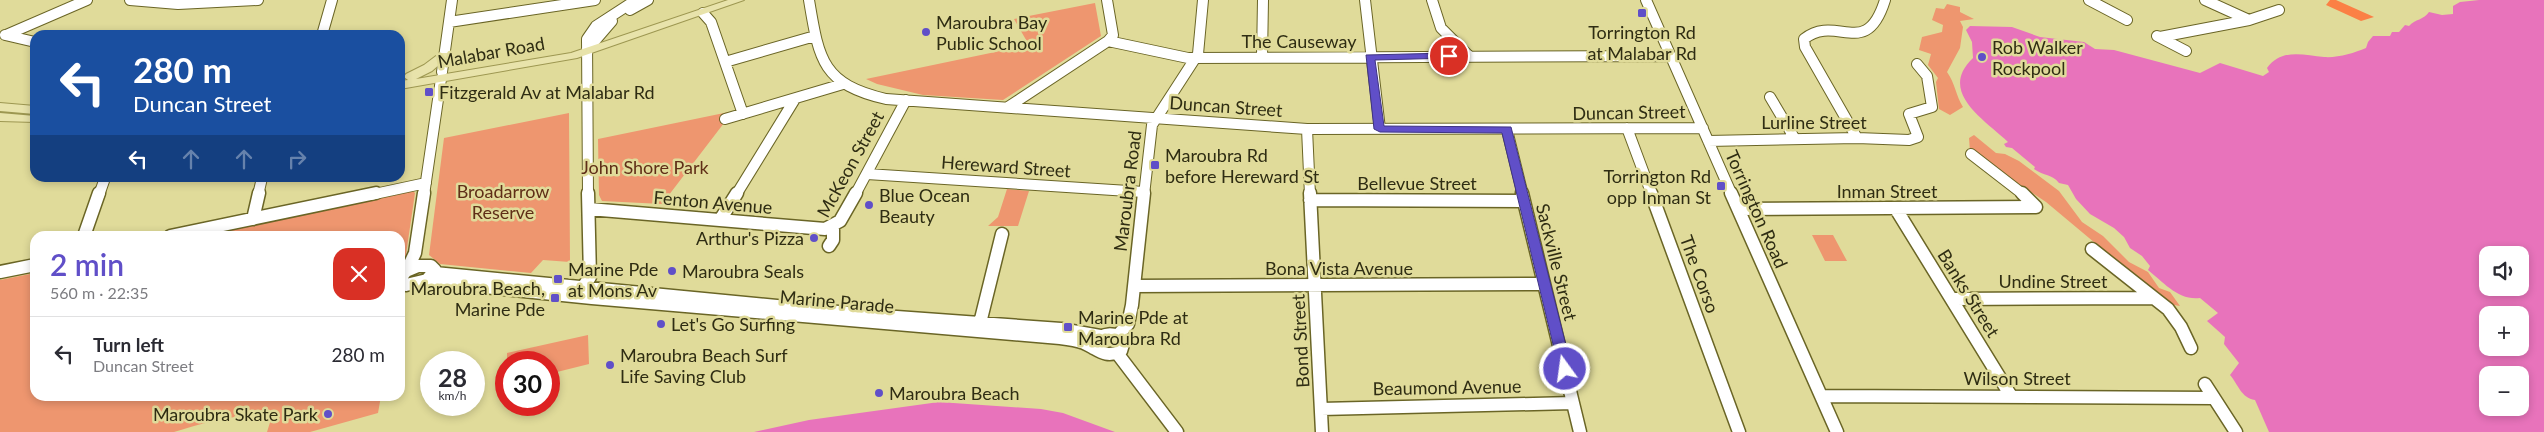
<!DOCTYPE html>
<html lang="en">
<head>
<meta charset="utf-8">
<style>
  body { margin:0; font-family:Lato,sans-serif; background:#f2f2f3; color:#2b2b33; height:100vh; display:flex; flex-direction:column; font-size:19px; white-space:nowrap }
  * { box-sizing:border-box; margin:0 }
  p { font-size:16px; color:#7c7c81 }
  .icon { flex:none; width:28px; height:28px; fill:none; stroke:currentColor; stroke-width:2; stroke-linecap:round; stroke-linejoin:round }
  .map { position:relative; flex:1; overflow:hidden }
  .panel { position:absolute; left:30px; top:231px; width:375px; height:170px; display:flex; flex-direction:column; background:#fff; border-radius:15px; box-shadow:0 2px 8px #0003 }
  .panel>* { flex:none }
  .banner { position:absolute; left:30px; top:30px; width:375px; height:152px; border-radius:15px; box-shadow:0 2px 8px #0003; background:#1a4fa0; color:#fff; overflow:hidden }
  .buttons { position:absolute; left:2479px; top:246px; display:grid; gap:10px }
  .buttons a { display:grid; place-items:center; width:50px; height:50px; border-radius:10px; background:#fff; box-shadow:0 2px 8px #0003; font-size:25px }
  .speed { position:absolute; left:420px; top:351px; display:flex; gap:10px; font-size:25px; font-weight:700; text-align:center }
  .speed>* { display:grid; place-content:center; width:65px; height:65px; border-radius:50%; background:#fff; box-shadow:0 2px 8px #0003; line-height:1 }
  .speed small { font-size:12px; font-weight:400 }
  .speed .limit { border:8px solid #d22; background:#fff; color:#111 }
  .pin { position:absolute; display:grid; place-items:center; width:42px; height:42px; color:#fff; margin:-21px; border:2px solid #fff; border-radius:50%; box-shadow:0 1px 5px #0007 }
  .me { position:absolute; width:55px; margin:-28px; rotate:346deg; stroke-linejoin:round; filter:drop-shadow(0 0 4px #0008) }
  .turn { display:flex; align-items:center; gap:18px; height:105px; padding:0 20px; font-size:22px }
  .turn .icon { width:65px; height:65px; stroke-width:2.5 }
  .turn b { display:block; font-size:35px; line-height:42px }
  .lanes { display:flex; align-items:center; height:48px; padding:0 20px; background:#0003; justify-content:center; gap:25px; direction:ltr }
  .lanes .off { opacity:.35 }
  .round { display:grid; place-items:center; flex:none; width:52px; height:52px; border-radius:15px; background:#f2f2f3 }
  .head { display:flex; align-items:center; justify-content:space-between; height:85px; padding:0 20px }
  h1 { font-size:30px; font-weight:600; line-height:38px; color:#604fc8 }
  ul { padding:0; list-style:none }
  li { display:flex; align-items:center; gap:15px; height:75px; padding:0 20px; border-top:1px solid #e1e1e2 }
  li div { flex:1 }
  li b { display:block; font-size:19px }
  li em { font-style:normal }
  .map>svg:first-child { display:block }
</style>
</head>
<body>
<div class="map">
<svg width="2544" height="432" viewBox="0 0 2544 432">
  <rect width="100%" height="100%" fill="#e0db9a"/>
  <path fill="#ee966f" d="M1095,3L1101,36L1003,100L923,95L877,84L866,79L1029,45L1014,19Z
    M1947,4L1960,7V12L1974,19L1960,21L1963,27L1960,48L1947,72C1955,83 1956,96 1963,107L1950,115L1939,109L1936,82L1938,78L1928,65L1931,54L1919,50L1922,37L1942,32L1943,25L1932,20L1936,8L1944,9Z
    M729,112L724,123L662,204L602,201L599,195L598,139Z
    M569,113L570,262L543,260L531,273L440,264L429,255L444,138Z
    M1974,135L1996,153L2005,154L2019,161L2059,191L2082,222L2103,236L2129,262L2148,272L2159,288L2170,292L2180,306L2168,304L2046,202L1970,152L1969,138Z
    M1007,189L1029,191L1018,226H988L998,217Z
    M412,190L415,193L404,268L400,272V236H204Z
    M1812,235H1833L1847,261H1825Z
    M35,273V396H381L378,413L310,432H267L272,416C241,412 203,423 174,432H0V280Z
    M588,335L589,364L549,374V362H507V353Z"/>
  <path fill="#fb8045" d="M2330,0H2336L2374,17L2361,21L2326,5Z"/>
  <path fill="#e873bb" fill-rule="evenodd" d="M2479,0H2544V432H2269L2255,400C2241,398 2238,384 2230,375L2239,363L2224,344L2225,337L2207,321L2218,313L2200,298C2179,301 2163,282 2148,270L2150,266L2142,256L2130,248L2124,237L2114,228L2090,214L2076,199L2068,185L2059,183C2052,174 2044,176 2034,169L2035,167L2012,148L2006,147L2004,144L2008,142C1985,120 1937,92 1973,58L1972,42L1966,30L1970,26L2012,27L2040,37L2084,42L2095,49L2114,50L2200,73L2220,63L2263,76L2269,72L2267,68C2282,48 2303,55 2324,57C2338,58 2354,53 2366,48L2368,42L2373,36H2390L2392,32H2399L2405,25L2409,26C2415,19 2424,20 2429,12L2442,15L2453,14V6L2460,2ZM2488,255H2520V288H2488ZM2488,315H2520V348H2488ZM2488,375H2520V408H2488Z
    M939,402L1041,409L1063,413L1115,432H754L809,420Z"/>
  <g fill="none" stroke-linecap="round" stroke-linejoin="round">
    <defs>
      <path id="minor-far1" d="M130,0L178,4L258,0
        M809,0C819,60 822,84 886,99L1307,129L1703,128
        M1365,0L1380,129
        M1432,0L1441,28L1469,56
        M1646,0L1732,195
        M2089,0L2127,20
        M2205,0L2249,20
        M630,10L648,0
        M703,13L711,22L743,114
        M449,22L595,0
        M5,35L35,42
        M6,35L87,0
        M322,35L332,0
        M2157,36L2186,51
        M2160,37L2249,20L2279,10
        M1108,41L1188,58L1671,56
        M587,50L612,21
        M1262,57L1263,0
        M725,62L815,36
        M442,72L452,0
        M1770,97L1795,139
        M1008,107L1108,41L1113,35L1107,0
        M725,119L843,84
        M1627,128L1652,195
        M1307,129L1310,195
        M1507,130L1523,195
        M1857,138L1805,47L1804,39C1837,13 1866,61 1885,0
        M1708,141L1857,138L1909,140L1918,137L1909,114L1932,107L1927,76L1917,64
        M1971,154L2024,195
        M867,174L1144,192
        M99,195L105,178
        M258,195L262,178
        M370,195L426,183
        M424,195L441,79
        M588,195L587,39L596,26L636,0
        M736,195L795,99
        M855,195L906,100
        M1144,195L1152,125L1198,54L1203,0"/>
      <path id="minor" d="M1310,193L1322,432
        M1522,193L1580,432
        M1651,193L1739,432
        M1731,193L1837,432
        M2022,193L2036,207
        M1310,200L1524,201
        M589,209L825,229L840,221L856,193
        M1738,209L2036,207
        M1896,209L2011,396
        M253,219L259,193
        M720,220L737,193
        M84,236L99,193
        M170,236L376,193
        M829,246L833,240V228
        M2092,249L2168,309L2181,327L2191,348
        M418,266H431L435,270L427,280L406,285L400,279L406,271Z
        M407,270L415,253L424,193
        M0,272L35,265
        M435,273L869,315L1061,329L1100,336
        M426,281L592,298L1060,338C1068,339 1076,340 1084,343C1098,349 1105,359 1121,351L1124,341C1114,331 1103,333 1094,342L1093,348
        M1134,286L1544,284
        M581,290L590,277L588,193
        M1953,299L2152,298
        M980,323L1002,234
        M1118,335L1128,324L1132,305L1144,193
        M1117,353L1177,432
        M2205,384L2236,432
        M1821,396L2214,398
        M1321,409L1573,403"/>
      <path id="major" d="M728,0H744L577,58L400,89V81L408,80L404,77L406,74L424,65L440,53H448L450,55L432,71L416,79L571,53Z
        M0,103L35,106V114L0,111Z
        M0,113L35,116V122L0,121Z"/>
    </defs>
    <use href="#minor-far1" stroke="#6a6526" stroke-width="12"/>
    <use href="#minor" stroke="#6a6526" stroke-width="15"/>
    <use href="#major" stroke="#9d9751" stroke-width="2"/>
    <use href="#minor-far1" stroke="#fff" stroke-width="10"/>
    <use href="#minor" stroke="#fff" stroke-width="12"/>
    <use href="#major" fill="#e8e3ab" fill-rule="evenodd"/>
  </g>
  <path fill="#604fc8" stroke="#3e3382" d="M1449,53L1454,56L1453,58L1375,60L1384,126L1511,127L1572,369L1570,372H1561L1559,369L1502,133L1380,132L1374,129L1366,55Z"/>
  <g fill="#604fc8" stroke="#e0db9a" stroke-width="2">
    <rect x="1637" y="8" width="10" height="10" rx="2.5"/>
    <circle cx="926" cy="32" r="5"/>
    <circle cx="1982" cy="57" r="5"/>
    <rect x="424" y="87" width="10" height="10" rx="2.5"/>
    <rect x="1150" y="160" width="10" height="10" rx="2.5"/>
    <rect x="1716" y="181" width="10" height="10" rx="2.5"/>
    <circle cx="869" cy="205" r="5"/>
    <circle cx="814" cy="238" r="5"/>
    <circle cx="672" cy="271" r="5"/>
    <rect x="553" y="274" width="10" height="10" rx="2.5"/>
    <rect x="550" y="293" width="10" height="10" rx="2.5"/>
    <circle cx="661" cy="324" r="5"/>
    <rect x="1063" y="322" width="10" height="10" rx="2.5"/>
    <circle cx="610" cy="365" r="5"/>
    <circle cx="879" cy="393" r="5"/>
    <circle cx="328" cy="414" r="5"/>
  </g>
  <g text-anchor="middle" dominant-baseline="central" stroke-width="5" stroke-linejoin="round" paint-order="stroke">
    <g font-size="18" fill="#2f2d13" stroke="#e0db9a" text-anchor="start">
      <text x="936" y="22">Maroubra Bay<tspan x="936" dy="21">Public School</tspan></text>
      <text x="1642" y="32" text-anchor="middle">Torrington Rd<tspan x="1642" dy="21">at Malabar Rd</tspan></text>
      <text x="1992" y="47">Rob Walker<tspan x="1992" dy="21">Rockpool</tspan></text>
      <text x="439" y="92">Fitzgerald Av at Malabar Rd</text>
      <text x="1165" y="155">Maroubra Rd<tspan x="1165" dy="21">before Hereward St</tspan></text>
      <text x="1711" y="176" text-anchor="end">Torrington Rd<tspan x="1711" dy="21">opp Inman St</tspan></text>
      <text x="879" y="195">Blue Ocean<tspan x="879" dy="21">Beauty</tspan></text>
      <text x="804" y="238" text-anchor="end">Arthur's Pizza</text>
      <text x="568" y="269">Marine Pde<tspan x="568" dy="21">at Mons Av</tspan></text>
      <text x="682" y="271">Maroubra Seals</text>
      <text x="545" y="288" text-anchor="end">Maroubra Beach,<tspan x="545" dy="21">Marine Pde</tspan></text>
      <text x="1078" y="317">Marine Pde at<tspan x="1078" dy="21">Maroubra Rd</tspan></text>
      <text x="671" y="324">Let's Go Surfing</text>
      <text x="620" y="355">Maroubra Beach Surf<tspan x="620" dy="21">Life Saving Club</tspan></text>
      <text x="889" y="393">Maroubra Beach</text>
      <text x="318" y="414" text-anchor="end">Maroubra Skate Park</text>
    </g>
    <g font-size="18" fill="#2f2d13" stroke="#e0db9a">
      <text x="1299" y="41">The Causeway</text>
      <text transform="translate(491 52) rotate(-10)">Malabar Road</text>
      <text transform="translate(1226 106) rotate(4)">Duncan Street</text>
      <text transform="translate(1629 112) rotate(-1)">Duncan Street</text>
      <text x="1814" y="122">Lurline Street</text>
      <text transform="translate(850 164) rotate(-61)">McKeon Street</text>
      <text transform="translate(1006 166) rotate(4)">Hereward Street</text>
      <text x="1417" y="183">Bellevue Street</text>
      <text transform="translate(1127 191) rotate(-83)">Maroubra Road</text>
      <text x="1887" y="191">Inman Street</text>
      <text transform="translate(713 202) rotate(5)">Fenton Avenue</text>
      <text transform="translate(1757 209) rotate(66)">Torrington Road</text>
      <text transform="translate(1557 262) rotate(76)">Sackville Street</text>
      <text x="1339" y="268">Bona Vista Avenue</text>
      <text transform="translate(1700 274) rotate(70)">The Corso</text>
      <text x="2053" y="281">Undine Street</text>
      <text transform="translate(1969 293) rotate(58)">Banks Street</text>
      <text transform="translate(837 301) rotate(5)">Marine Parade</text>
      <text transform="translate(1300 341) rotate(-93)">Bond Street</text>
      <text x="2017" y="378">Wilson Street</text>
      <text transform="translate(1447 387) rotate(-1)">Beaumond Avenue</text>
    </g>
    <g font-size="18" fill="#5f2e17" stroke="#e0db9a">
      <text x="645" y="167">John Shore Park</text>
      <text x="503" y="191">Broadarrow<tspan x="503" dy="21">Reserve</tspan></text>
    </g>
  </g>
</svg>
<div class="buttons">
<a><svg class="icon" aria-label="sound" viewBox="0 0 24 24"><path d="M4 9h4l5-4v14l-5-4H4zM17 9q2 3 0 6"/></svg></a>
<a>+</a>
<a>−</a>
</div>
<div class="speed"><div>28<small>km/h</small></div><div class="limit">30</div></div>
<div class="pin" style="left:1449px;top:56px;background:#d93025"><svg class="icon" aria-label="arrive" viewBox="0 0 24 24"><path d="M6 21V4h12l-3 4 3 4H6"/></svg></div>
<svg class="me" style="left:1565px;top:369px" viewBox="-20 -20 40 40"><circle r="17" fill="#604fc8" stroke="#fff" stroke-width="3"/><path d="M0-11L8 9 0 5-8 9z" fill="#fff"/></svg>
<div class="banner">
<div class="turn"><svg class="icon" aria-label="left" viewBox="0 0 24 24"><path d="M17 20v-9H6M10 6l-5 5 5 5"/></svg><div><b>280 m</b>Duncan Street</div></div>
<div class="lanes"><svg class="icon" aria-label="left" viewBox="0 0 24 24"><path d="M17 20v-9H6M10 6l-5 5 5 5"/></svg><svg class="icon off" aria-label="ahead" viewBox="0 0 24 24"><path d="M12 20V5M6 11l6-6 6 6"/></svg><svg class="icon off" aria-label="ahead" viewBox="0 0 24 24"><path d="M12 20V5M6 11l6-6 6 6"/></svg><svg class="icon off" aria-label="right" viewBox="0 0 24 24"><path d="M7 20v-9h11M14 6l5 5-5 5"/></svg></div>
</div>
<section class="panel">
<div class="head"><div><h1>2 min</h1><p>560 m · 22:35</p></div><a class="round" style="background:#d93025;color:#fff"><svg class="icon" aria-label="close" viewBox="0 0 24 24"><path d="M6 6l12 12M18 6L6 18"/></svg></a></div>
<ul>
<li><svg class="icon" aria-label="left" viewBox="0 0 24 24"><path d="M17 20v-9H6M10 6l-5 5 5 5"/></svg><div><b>Turn left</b><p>Duncan Street</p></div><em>280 m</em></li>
</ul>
</section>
</div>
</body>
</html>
